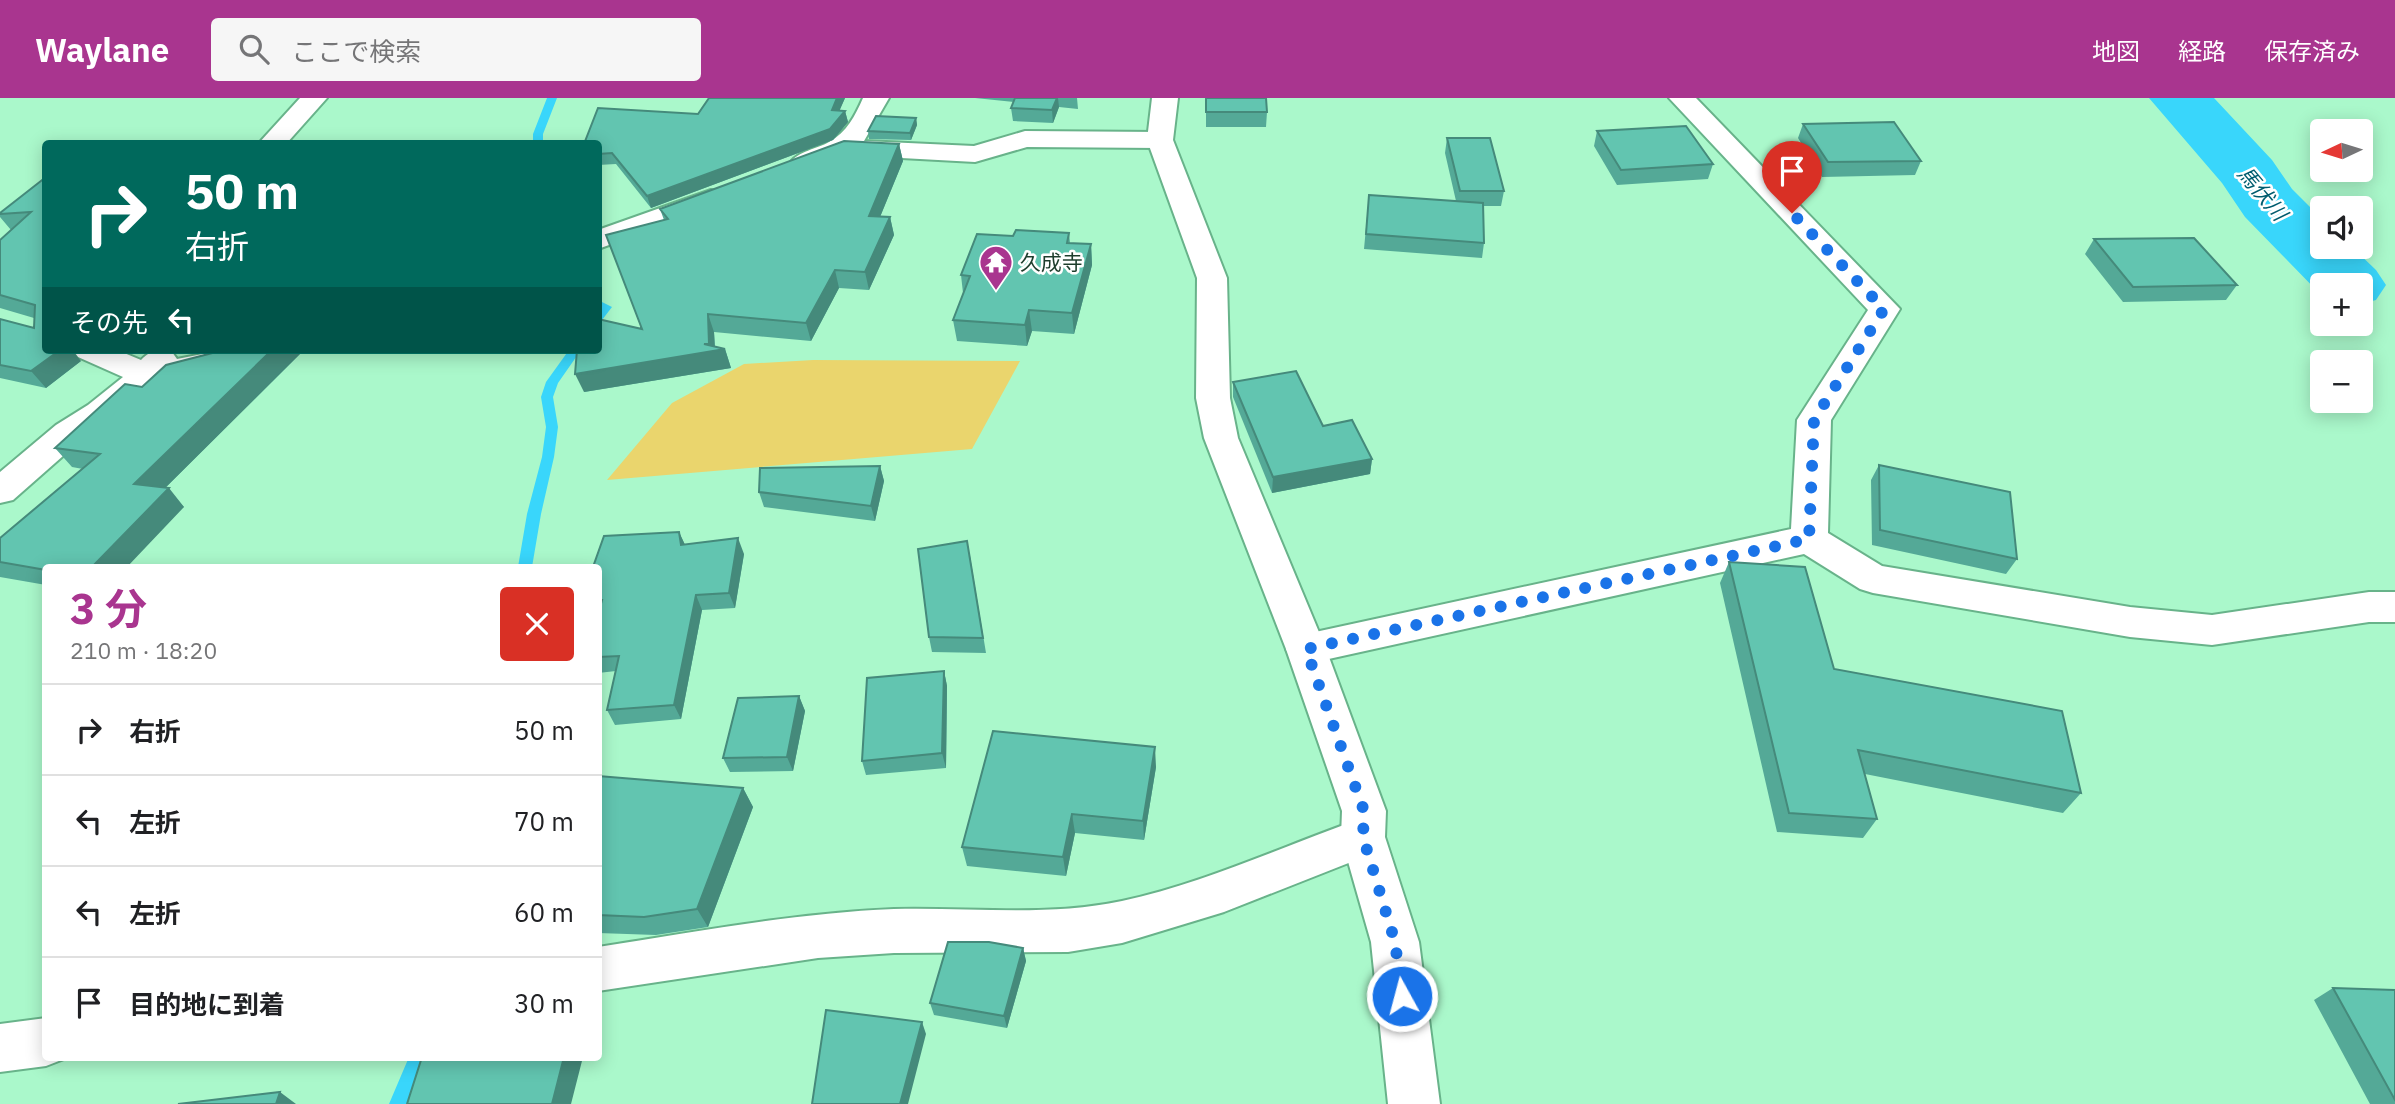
<!DOCTYPE html>
<html lang="ja">
<head>
<meta charset="utf-8">
<style>
  body { margin:0; font-family:"IBM Plex Sans","Noto Sans JP",sans-serif; background:#f6f6f6; color:#202124; height:100vh; display:flex; flex-direction:column; font-size:26px; white-space:nowrap }
  * { box-sizing:border-box; margin:0 }
  p { font-size:23px; color:#757577 }
  .icon { flex:none; width:38px; height:38px; fill:none; stroke:currentColor; stroke-width:2; stroke-linecap:round; stroke-linejoin:round }
  .map { position:relative; flex:1; overflow:hidden }
  .side { position:absolute; left:42px; top:466px; width:560px; height:497px; display:flex; flex-direction:column; background:#fff; border-radius:7px; box-shadow:0 4px 18px #0003 }
  .side>* { flex:none }
  .top-card { position:absolute; left:42px; top:42px; width:560px; height:214px; border-radius:7px; box-shadow:0 4px 18px #0003; background:#00695c; color:#fff; overflow:hidden }
  .needle { width:46px; rotate:266deg }
  .buttons { position:absolute; left:2310px; top:21px; display:grid; gap:14px }
  .buttons a { display:grid; place-items:center; width:63px; height:63px; border-radius:7px; background:#fff; box-shadow:0 4px 18px #0003; font-size:35px }
  .pin { position:absolute; display:grid; place-items:center; width:60px; height:60px; color:#fff; margin:-72px -30px; border-radius:50% 50% 50% 0; rotate:-45deg; box-shadow:0 0 7px #0007 }
  .pin .icon { rotate:45deg }
  .me { position:absolute; width:77px; margin:-38px; rotate:353deg; stroke-linejoin:round; filter:drop-shadow(0 0 5px #0008) }
  .turn { display:flex; align-items:center; gap:24px; height:147px; padding:0 28px; font-size:32px }
  .turn .icon { width:91px; height:91px; stroke-width:2.5 }
  .turn b { display:block; font-size:49px; line-height:60px }
  .then { display:flex; align-items:center; height:66px; padding:0 28px; background:#0003; gap:14px; font-size:26px }
  .round { display:grid; place-items:center; flex:none; width:74px; height:74px; border-radius:7px; background:#f6f6f6 }
  .overview { display:flex; align-items:center; justify-content:space-between; height:119px; padding:0 28px }
  h1 { font-size:42px; font-weight:700; line-height:52px; color:#a9358f }
  ul { padding:0; list-style:none }
  li { display:flex; align-items:center; gap:21px; height:91px; padding:0 28px; border-top:2px solid #e0e0e0 }
  li div { flex:1 }
  li b { display:block; font-size:26px }
  li em { font-style:normal }
  header { display:flex; align-items:center; gap:42px; box-sizing:border-box; height:98px; padding:0 35px; background:#a9358f; color:#fff }
  header strong { font-size:33px }
  nav { display:flex; gap:38px; margin-inline-start:auto; font-size:24px }
  .search { width:490px; height:63px; background:#f6f6f6; display:flex; align-items:center; gap:18px; box-sizing:border-box; padding:0 24px; border-radius:7px; color:#757577; font-size:26px }
  .map>svg:first-child { display:block }
</style>
</head>
<body>
<header>
<strong>Waylane</strong>
<div class="search"><svg class="icon" aria-label="search" viewBox="0 0 24 24"><circle cx="10" cy="10" r="6"/><path d="M15 15l6 6"/></svg>ここで検索</div>
<nav><a>地図</a><a>経路</a><a>保存済み</a></nav>
</header>
<div class="map">
<svg width="2395" height="1006" viewBox="0 0 2395 1006">
  <rect width="100%" height="100%" fill="#aaf8cb"/>
  <path fill="#ead56d" d="M813,262L1020,263L972,351L607,382L672,305L744,266Z"/>
  <g fill="none" stroke-linecap="round" stroke-linejoin="round">
    <path fill="#39d6fb" fill-rule="evenodd" d="M547,0H557L543,36V46H533V36Z
      M598,202L612,209L602,222L598,223Z
      M569,252H581L558,285L553,299L558,329L554,359L541,416L532,469H518L527,416L542,359L546,329L541,299L546,284Z
      M409,959H427L407,1006H389Z"/>
    <path fill="#39d6fb" fill-rule="evenodd" d="M2149,0H2214L2272,62L2292,91L2322,121V149H2352L2376,172L2386,187L2376,202L2361,206V187H2322V198L2245,119L2222,85Z"/>
    <defs>
      <path id="minor" d="M300,0H327L286,46H258Z
        M863,0H889L864,43L974,48L1025,33L1160,34L1169,36L1173,42L1169,48L1160,50L1027,49L975,64L846,57L814,71L804,73L794,71L790,65C798,53 817,51 829,44C847,34 855,18 863,0Z
        M1669,0H1696L1900,211L1831,322L1828,435L1882,468L2130,509L2212,517L2369,494H2395V524H2369L2212,547L2130,539L1873,495L1860,491L1804,456L1306,566L1292,562L1286,551L1292,540L1306,536L1791,431L1797,322L1868,212Z
        M711,92L721,94L725,100L721,106L598,151V132Z
        M73,252H117L141,262C151,252 159,250 172,254L177,261L223,252H277L272,259L246,267L156,286L112,323L80,343L13,402L0,405V374L56,327L88,307L123,279L78,259Z
        M1363,720L1379,725L1385,739L1379,753L1224,814L1122,845L1068,854L894,855L818,860L598,893V849C696,834 795,815 894,811C969,809 1048,819 1122,803C1205,785 1283,748 1363,720Z
        M46,920V959H64V961L46,968L0,974V926Z"/>
      <path id="tertiary" d="M1152,0H1178L1173,42L1227,180L1230,300L1238,340L1326,551L1386,713L1385,739L1419,844L1440,1006H1388L1371,844L1341,739L1342,713L1286,551L1204,340L1196,300L1197,180L1147,42Z"/>
    </defs>
    <use href="#minor" stroke="#68b38a" stroke-width="4"/>
    <use href="#tertiary" stroke="#68b38a" stroke-width="4"/>
    <use href="#minor" fill="#fff" fill-rule="evenodd"/>
    <use href="#tertiary" fill="#fff" fill-rule="evenodd"/>
  </g>
  <path fill="#54a997" d="M709,0H845L839,13H845L848,24L833,42L651,110L616,66L598,67V46L698,16Z
    M975,0H1077L1078,11L1059,9L1053,25L1013,23L1011,10L1014,4Z
    M1206,0L1267,14L1266,29H1206Z
    M916,20L917,27L911,42L869,41L868,33Z
    M1803,26L1921,63L1915,77L1822,79L1798,40Z
    M1597,33L1713,66L1708,81L1617,87L1594,48Z
    M1447,40L1504,93L1501,108H1483L1484,145L1482,160L1364,151L1369,97L1456,103L1445,55Z
    M899,46L903,63L880,119H890L894,137L869,192L839,190L811,243L714,234L715,249L725,251L731,270L584,294L642,231L664,122L660,111Z
    M46,79V252L81,263L46,290L0,280V221L34,230V220L0,210V142L11,132L0,119V115Z
    M1069,135L1070,145L1091,146L1092,167L1074,236L1032,233L1027,248L957,243L953,222L963,195L961,177L1013,138Z
    M2094,141L2237,187L2226,202L2123,204L2085,156Z
    M224,252H301L302,254L165,390L184,409L46,469V487L0,479V440L83,371L72,369L55,350L142,289Z
    M1233,284L1323,328L1372,361L1370,376L1272,395L1233,299Z
    M1879,367L2017,461L2006,476L1872,447L1871,382Z
    M880,368L884,383L875,423L764,409L759,394Z
    M679,434L685,447L744,456L735,510L702,512L681,621L615,627L607,612L616,573L598,575V469Z
    M970,458L986,555L932,554L929,539Z
    M1729,464L1834,571L2081,695L2063,715L1865,676L1877,721L1863,740L1777,734L1720,485Z
    M944,573L947,588L946,670L866,677L862,663Z
    M799,598L805,613L793,673L730,674L723,660Z
    M1156,669L1144,742L1075,735L1066,778L967,768L962,749Z
    M598,678L743,690L753,709L708,829L656,837L598,835Z
    M1023,850L1026,863L1007,930L934,917L930,905Z
    M2333,890L2395,892V1006H2370L2314,902Z"/>
  <path fill="#458a7b" d="M837,0H845L835,23L832,12Z
    M1057,0H1058L1059,9L1053,25L1052,12Z
    M845,13L848,24L833,42L651,110L647,98Z
    M916,20L917,27L911,42L910,35Z
    M899,46L903,63L873,136L869,118Z
    M890,119L894,137L869,192L865,174Z
    M1091,146L1092,167L1074,236L1072,215Z
    M835,172L839,190L811,243L806,225Z
    M1029,212L1032,233L1027,248L1025,227Z
    M708,216L714,234L715,253L725,251L731,270L584,294L575,276L704,246Z
    M60,252H72L81,263L46,290L31,273Z
    M272,252H301L302,254L150,405L134,386Z
    M1372,361L1370,376L1272,395L1273,379Z
    M880,368L884,383L875,423L871,408Z
    M169,390L184,409L127,469H92Z
    M679,434L686,449L681,447Z
    M738,440L744,456L735,510L729,495Z
    M696,497L702,512L681,621L674,607Z
    M944,573L947,588L946,670L942,655Z
    M799,598L805,613L793,673L787,659Z
    M1155,649L1156,669L1144,742L1143,723Z
    M743,690L753,709L708,829L697,811Z
    M1072,716L1075,735L1066,778L1063,759Z
    M1023,850L1026,863L1007,930L1004,918Z
    M922,924L926,936L908,1006H900Z
    M564,959H583L571,1006H552Z
    M280,994L296,1006H276Z"/>
  <path fill="#62c5b0" stroke="#458a7b" stroke-width="2" d="M709,0H837L832,12L845,13L830,31L647,98L612,55L598,56V46H584L598,10L698,16Z
    M1015,0H1057L1052,12L1011,10Z
    M1206,0H1266L1267,14H1206Z
    M876,18L916,20L910,35L868,33Z
    M1894,24L1921,63L1828,64L1803,26Z
    M1686,28L1713,66L1621,72L1597,33Z
    M1447,40H1490L1504,93H1460Z
    M844,43L899,46L869,118L890,119L865,174L835,172L806,225L708,216L709,246H704L725,251L575,276L577,252H598V221L642,231L606,137L668,121L660,111Z
    M46,79V252H60L31,273L0,267V221L34,230L35,207L0,197V142L31,114L0,116V115Z
    M1369,97L1483,105L1484,145L1366,136Z
    M1016,132L1069,135L1067,145L1091,146L1072,215L1029,212L1025,227L953,222L970,178L961,177L977,136L1013,138Z
    M2194,140L2237,187L2133,189L2094,141Z
    M224,252H272L134,386L169,390L92,469H46V472L0,464V440L100,356L55,350L125,286L142,289L166,267Z
    M1296,273L1323,328L1352,322L1372,361L1273,379L1233,284Z
    M1879,367L2010,394L2017,461L1880,432Z
    M880,368L871,408L759,394L760,370Z
    M679,434L681,447L738,440L729,495L696,497L674,607L607,612L619,558L598,559V517L602,502H598V469H593L604,438Z
    M967,443L983,540L929,539L918,451Z
    M1729,464L1805,469L1834,571L2062,613L2081,695L1858,652L1877,721L1789,715Z
    M944,573L942,655L862,663L867,580Z
    M799,598L787,659L723,660L738,600Z
    M993,633L1155,649L1143,723L1072,716L1063,759L962,749Z
    M598,678L743,690L697,811L644,819L598,817Z
    M948,844H989L1023,850L1004,918L930,905Z
    M2333,890L2395,892V1002Z
    M826,912L922,924L900,1006H812Z
    M422,959H564L552,1006H407Z
    M280,994L276,1006H178Z"/>
  <g fill="none" stroke-linecap="round" stroke-linejoin="round">
    <path stroke="#1a73e8" stroke-width="12" stroke-dasharray="0 21.6" d="M1402,898L1395,844L1363,739L1364,713L1306,551L1809,441L1814,322L1884,211L1792,115"/>
  </g>
  <defs>
    <symbol id="temple-pin" viewBox="-11 -11 22 30"><path d="M0 17L-7.5 6A9.5 9.5 0 1 1 7.5 6Z" fill="#a9358f" stroke="#fff"/><path d="M0-6L5-2H3V0L6.5 2.5H4V6H1.5V3h-3V6H-4V2.5H-6.5L-3 0V-2H-5Z" fill="#fff"/></symbol>
  </defs>
  <g fill-rule="evenodd">
    <use href="#temple-pin" x="977" y="145" width="38" height="52"/>
  </g>
  <g text-anchor="middle" dominant-baseline="central" stroke-width="5" stroke-linejoin="round" paint-order="stroke">
    <g font-size="21" font-style="italic" fill="#005c6f" stroke="#fff">
      <text transform="translate(2263 95) rotate(50)">馬伏川</text>
    </g>
    <g font-size="21" fill="#1d3d2c" stroke="#fff" text-anchor="start">
      <text x="1020" y="164">久成寺</text>
    </g>
  </g>
</svg>
<div class="buttons">
<a><svg class="needle" viewBox="-14 -14 28 28"><path d="M0-13l5 13h-10z" fill="#e53935"/><path d="M0 13l5-13h-10z" fill="#757577"/></svg></a>
<a><svg class="icon" aria-label="sound" viewBox="0 0 24 24"><path d="M4 9h4l5-4v14l-5-4H4zM17 9q2 3 0 6"/></svg></a>
<a>+</a>
<a>−</a>
</div>
<div class="pin" style="left:1792px;top:115px;background:#d93025"><svg class="icon" aria-label="arrive" viewBox="0 0 24 24"><path d="M6 21V4h12l-3 4 3 4H6"/></svg></div>
<svg class="me" style="left:1402px;top:898px" viewBox="-20 -20 40 40"><circle r="17" fill="#1a73e8" stroke="#fff" stroke-width="3"/><path d="M0-11L8 9 0 5-8 9z" fill="#fff"/></svg>
<div class="top-card">
<div class="turn"><svg class="icon" aria-label="right" viewBox="0 0 24 24"><path d="M7 20v-9h11M14 6l5 5-5 5"/></svg><div><b>50 m</b>右折</div></div>
<div class="then">その先<svg class="icon" aria-label="left" viewBox="0 0 24 24"><path d="M17 20v-9H6M10 6l-5 5 5 5"/></svg></div>
</div>
<section class="side">
<div class="overview"><div><h1>3 分</h1><p>210 m · 18:20</p></div><a class="round" style="background:#d93025;color:#fff"><svg class="icon" aria-label="close" viewBox="0 0 24 24"><path d="M6 6l12 12M18 6L6 18"/></svg></a></div>
<ul>
<li><svg class="icon" aria-label="right" viewBox="0 0 24 24"><path d="M7 20v-9h11M14 6l5 5-5 5"/></svg><div><b>右折</b></div><em>50 m</em></li>
<li><svg class="icon" aria-label="left" viewBox="0 0 24 24"><path d="M17 20v-9H6M10 6l-5 5 5 5"/></svg><div><b>左折</b></div><em>70 m</em></li>
<li><svg class="icon" aria-label="left" viewBox="0 0 24 24"><path d="M17 20v-9H6M10 6l-5 5 5 5"/></svg><div><b>左折</b></div><em>60 m</em></li>
<li><svg class="icon" aria-label="arrive" viewBox="0 0 24 24"><path d="M6 21V4h12l-3 4 3 4H6"/></svg><div><b>目的地に到着</b></div><em>30 m</em></li>
</ul>
</section>
</div>
</body>
</html>
